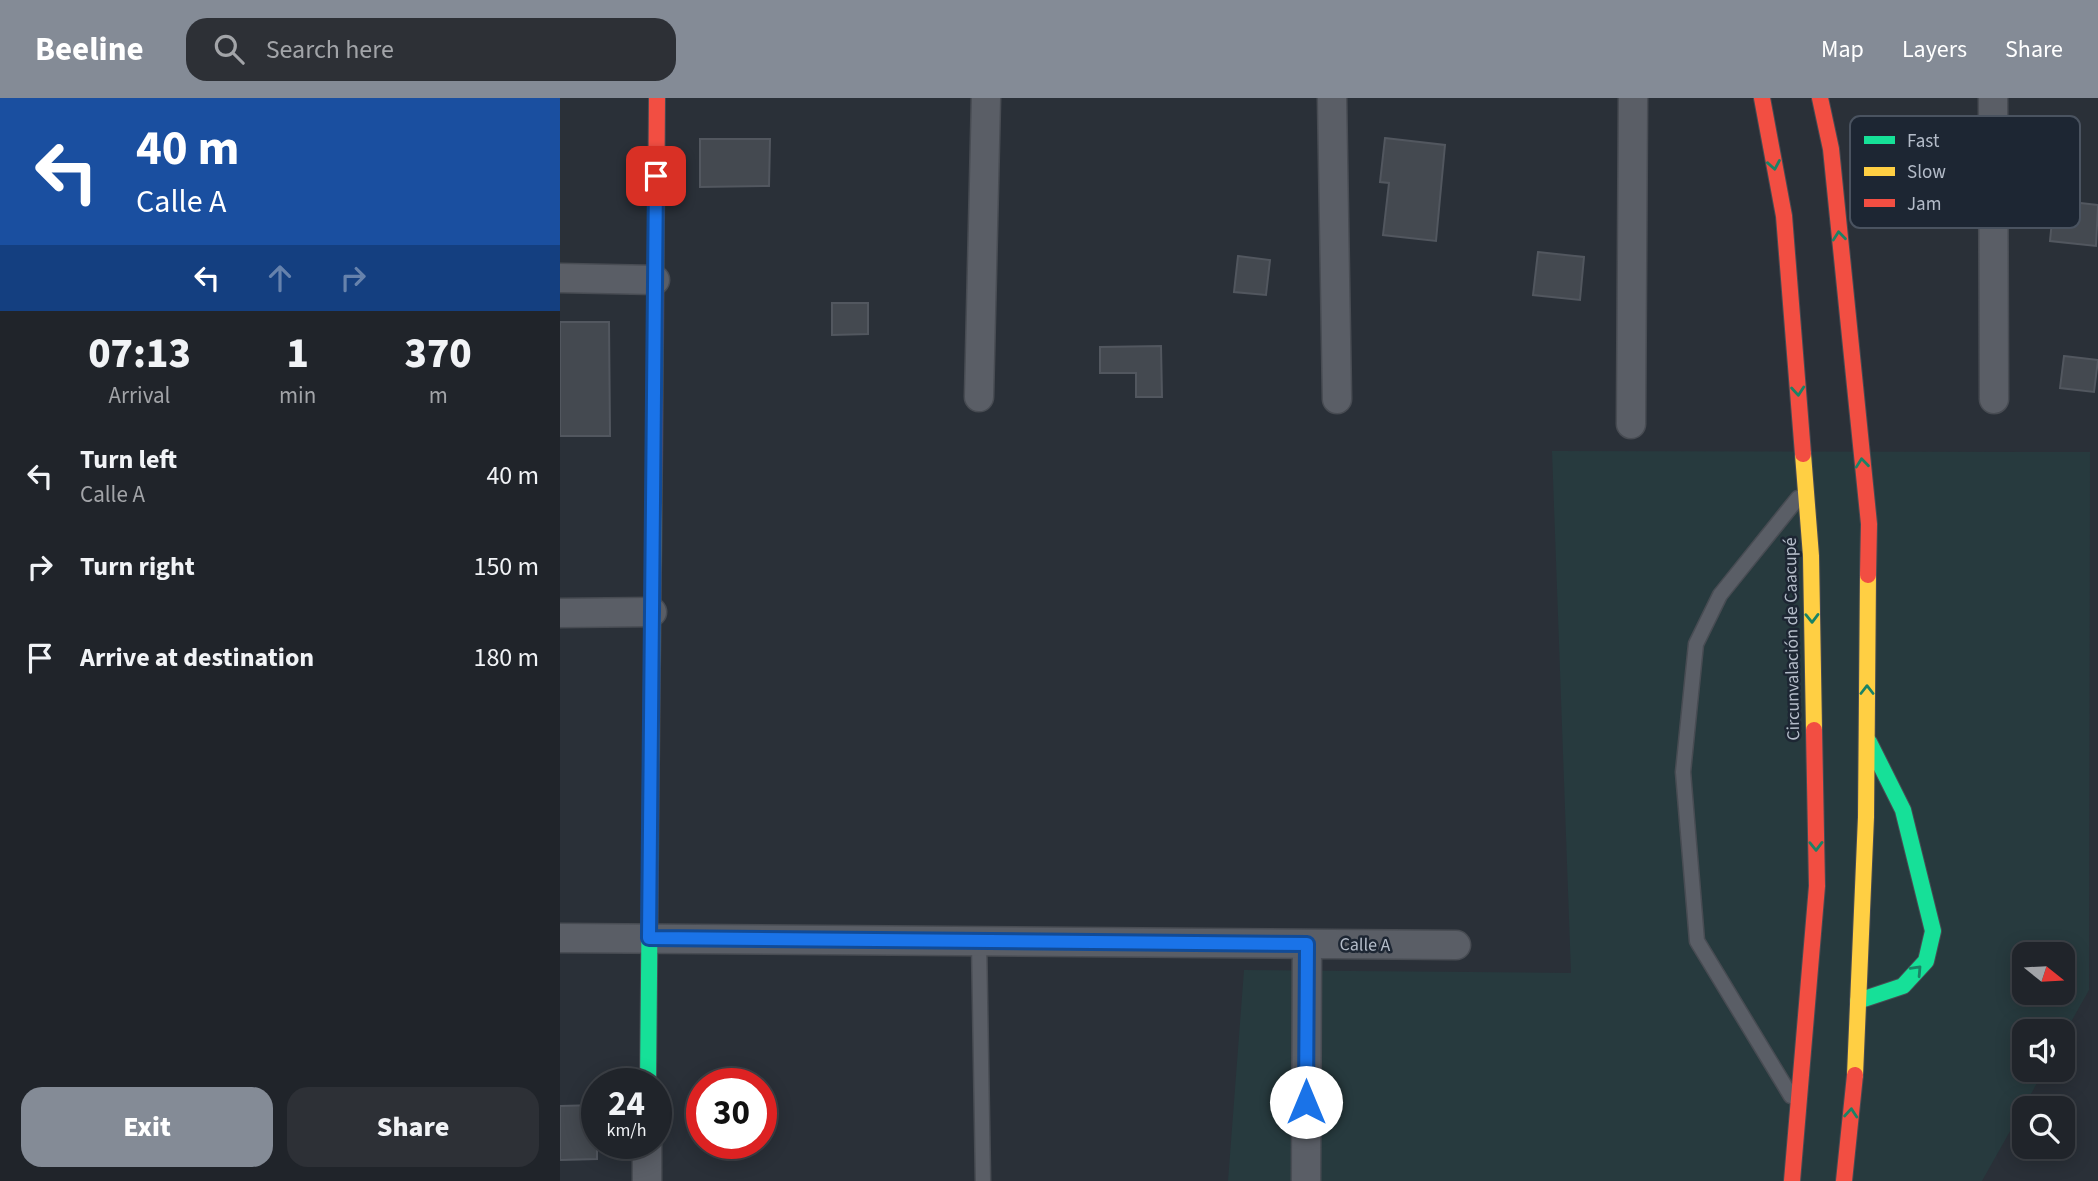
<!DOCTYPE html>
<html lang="en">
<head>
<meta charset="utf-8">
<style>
  body { margin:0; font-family:"Source Sans 3",sans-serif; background:#2d3036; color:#f1f3f6; height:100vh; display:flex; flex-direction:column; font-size:26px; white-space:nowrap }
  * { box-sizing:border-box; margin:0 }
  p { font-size:23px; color:#a2a4a8 }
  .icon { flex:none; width:38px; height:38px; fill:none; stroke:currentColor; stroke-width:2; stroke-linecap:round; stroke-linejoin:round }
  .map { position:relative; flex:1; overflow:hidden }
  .drawer { display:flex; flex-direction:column; background:#20242a; width:560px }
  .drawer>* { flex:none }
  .guide { background:#1a4fa0; color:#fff; overflow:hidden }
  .needle { width:46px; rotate:108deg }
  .tools { position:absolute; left:1452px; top:844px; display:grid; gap:14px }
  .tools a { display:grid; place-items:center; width:63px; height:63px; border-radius:14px; background:#20242a; box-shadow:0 4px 18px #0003,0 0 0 2px #3d4147; font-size:35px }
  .speed { position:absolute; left:21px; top:970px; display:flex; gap:14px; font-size:35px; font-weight:700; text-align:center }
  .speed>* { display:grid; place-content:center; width:91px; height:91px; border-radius:50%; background:#20242a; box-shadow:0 4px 18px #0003,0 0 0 2px #3d4147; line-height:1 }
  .speed small { font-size:18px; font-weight:400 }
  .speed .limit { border:10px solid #d22; background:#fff; color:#111 }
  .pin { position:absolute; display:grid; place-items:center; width:60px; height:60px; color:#fff; margin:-30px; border-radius:14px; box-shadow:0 4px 10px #0006 }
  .me { position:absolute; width:77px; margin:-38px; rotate:0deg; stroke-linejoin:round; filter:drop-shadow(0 0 5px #0008) }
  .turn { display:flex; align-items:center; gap:24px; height:147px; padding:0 21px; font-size:32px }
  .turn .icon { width:91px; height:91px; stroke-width:2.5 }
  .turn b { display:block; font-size:49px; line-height:60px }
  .lanes { display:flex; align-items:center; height:66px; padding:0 21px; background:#0003; justify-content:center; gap:35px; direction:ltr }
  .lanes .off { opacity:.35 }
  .eta { display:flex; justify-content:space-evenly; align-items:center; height:119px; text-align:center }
  .eta b { font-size:42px; font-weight:800; line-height:49px }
  .primary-button { display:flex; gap:14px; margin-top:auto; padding:14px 21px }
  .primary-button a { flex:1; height:80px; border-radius:21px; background:#848b96; color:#fff; font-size:28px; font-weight:800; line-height:80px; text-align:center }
  .primary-button a+a { background:#2d3036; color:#f1f3f6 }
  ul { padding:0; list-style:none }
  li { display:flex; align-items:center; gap:21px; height:91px; padding:0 21px }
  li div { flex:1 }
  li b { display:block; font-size:26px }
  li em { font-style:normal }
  header { display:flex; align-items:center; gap:42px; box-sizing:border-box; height:98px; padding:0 35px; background:#848b96; color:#fff }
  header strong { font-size:33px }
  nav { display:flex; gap:38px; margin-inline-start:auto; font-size:24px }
  .search { width:490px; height:63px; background:#2d3036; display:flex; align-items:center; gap:18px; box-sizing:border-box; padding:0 24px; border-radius:21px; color:#a2a4a8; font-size:26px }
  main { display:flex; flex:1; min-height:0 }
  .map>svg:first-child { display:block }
</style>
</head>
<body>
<header>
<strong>Beeline</strong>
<div class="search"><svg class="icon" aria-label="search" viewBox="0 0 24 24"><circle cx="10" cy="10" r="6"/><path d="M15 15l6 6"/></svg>Search here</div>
<nav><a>Map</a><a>Layers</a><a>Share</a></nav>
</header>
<main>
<section class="drawer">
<div class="guide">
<div class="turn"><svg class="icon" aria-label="left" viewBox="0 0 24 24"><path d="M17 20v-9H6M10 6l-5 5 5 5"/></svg><div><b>40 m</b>Calle A</div></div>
<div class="lanes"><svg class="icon" aria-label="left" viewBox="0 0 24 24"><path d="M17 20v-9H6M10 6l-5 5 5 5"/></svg><svg class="icon off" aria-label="ahead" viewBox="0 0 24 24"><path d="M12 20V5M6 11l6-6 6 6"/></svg><svg class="icon off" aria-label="right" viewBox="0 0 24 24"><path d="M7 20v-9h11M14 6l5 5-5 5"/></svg></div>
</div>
<div class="eta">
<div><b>07:13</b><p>Arrival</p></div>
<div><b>1</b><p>min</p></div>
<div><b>370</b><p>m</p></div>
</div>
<ul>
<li><svg class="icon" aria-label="left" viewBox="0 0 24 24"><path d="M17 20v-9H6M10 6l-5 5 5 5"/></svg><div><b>Turn left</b><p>Calle A</p></div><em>40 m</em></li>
<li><svg class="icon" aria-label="right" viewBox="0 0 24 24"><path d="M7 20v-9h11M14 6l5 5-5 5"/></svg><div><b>Turn right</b></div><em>150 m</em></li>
<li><svg class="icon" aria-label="arrive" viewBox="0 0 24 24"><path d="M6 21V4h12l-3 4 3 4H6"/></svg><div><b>Arrive at destination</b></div><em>180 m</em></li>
</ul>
<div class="primary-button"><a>Exit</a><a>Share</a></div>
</section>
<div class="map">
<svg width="1538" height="1083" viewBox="0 0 1538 1083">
  <rect width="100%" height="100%" fill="#2a3038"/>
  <path fill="#273a3e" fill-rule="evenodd" d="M992,353L1530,354L1529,892L1503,938V933H1465V971H1485L1422,1083H668L684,872L1011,875ZM1465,856H1503V894H1465Z"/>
  <path fill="#444950" stroke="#52575f" stroke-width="2" d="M825,40L885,47L876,143L823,137L829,85L820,84Z
    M140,41H210L209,88L140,89Z
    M1494,102L1538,107L1536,148L1490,143Z
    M978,154L1024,159L1020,202L973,197Z
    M678,158L710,162L706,197L674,194Z
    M272,205H308V236L272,237Z
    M0,224H49L50,338H0Z
    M601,248L602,299H576V275H540V249Z
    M1504,258L1538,262L1534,294L1500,290Z
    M37,1007V1061L0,1062V1008Z"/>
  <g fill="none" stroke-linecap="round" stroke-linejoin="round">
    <defs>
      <path id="lane" d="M419,843L423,1083
        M1231,998L1137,843L1123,674L1136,546L1160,497L1238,400"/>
      <path id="street" d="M772,0L777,301
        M1433,0L1434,301
        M0,180L95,182
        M419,299L426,0
        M1071,326L1073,0
        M0,515L92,514
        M0,840L896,847
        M87,1083V1045
        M746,1083L747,846"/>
      <path id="fast" d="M1298,903L1343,888L1366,863L1373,833L1343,712L1309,644
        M88,985L91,668"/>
      <path id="slow" d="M1243,356L1251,458L1254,632
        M91,668L94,379
        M1295,977L1306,719L1308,477"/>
      <path id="jam" d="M1202,0L1224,118L1243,356
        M1260,0L1271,51L1309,426L1308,477
        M94,379L97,0
        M1232,1083L1257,788L1254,632
        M1284,1083L1295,977"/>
    </defs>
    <use href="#lane" stroke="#484c53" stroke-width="17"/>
    <use href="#street" stroke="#484c53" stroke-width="31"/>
    <use href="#fast" stroke="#484c53" stroke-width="18"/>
    <use href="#slow" stroke="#484c53" stroke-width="18"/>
    <use href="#jam" stroke="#484c53" stroke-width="18"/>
    <use href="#lane" stroke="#5a5e66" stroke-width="14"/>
    <use href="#street" stroke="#5a5e66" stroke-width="28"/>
    <use href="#fast" stroke="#16e098" stroke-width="16"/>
    <use href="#slow" stroke="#ffcf43" stroke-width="16"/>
    <use href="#jam" stroke="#f24e42" stroke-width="16"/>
  </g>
  <defs><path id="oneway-chevron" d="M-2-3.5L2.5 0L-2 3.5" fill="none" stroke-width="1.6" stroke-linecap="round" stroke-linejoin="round" transform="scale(1.75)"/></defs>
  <g stroke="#1a8366">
    <use href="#oneway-chevron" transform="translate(1214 67) rotate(80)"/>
    <use href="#oneway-chevron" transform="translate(1279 138) rotate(-96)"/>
    <use href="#oneway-chevron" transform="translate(1238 293) rotate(85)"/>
    <use href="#oneway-chevron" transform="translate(1302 365) rotate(-96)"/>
    <use href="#oneway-chevron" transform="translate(1252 520) rotate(89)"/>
    <use href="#oneway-chevron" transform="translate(1307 592) rotate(-90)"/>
    <use href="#oneway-chevron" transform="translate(1256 748) rotate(89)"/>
    <use href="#oneway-chevron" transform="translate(1357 872) rotate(-47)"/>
    <use href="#oneway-chevron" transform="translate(1291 1015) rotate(-85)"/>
  </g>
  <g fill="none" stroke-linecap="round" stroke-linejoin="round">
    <defs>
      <path id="route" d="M96,78L89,840L747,846L746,1004"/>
    </defs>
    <use href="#route" stroke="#114b97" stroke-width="18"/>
    <use href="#route" stroke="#1a73e8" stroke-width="12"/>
  </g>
  <g text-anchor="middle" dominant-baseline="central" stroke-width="5" stroke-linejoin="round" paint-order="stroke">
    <g font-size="18" fill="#b4bcc9" stroke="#1d2633">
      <text transform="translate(1232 541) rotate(-91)">Circunvalación de Caacupé</text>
      <text transform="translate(805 847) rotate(1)">Calle A</text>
    </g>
  </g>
  <rect x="1290" y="18" width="230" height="112" rx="10" fill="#1d2633" stroke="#4a5360" stroke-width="2"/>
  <rect x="1304" y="38" width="31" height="8" fill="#16e098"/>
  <rect x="1304" y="69" width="31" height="9" fill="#ffcf43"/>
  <rect x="1304" y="101" width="31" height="8" fill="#f24e42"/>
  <g font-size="19" fill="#b4bcc9">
    <text x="1347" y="49">Fast</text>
    <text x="1347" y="80">Slow</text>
    <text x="1347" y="112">Jam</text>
  </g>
</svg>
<div class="tools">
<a><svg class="needle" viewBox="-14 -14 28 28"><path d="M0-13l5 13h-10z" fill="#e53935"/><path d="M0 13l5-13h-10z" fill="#a2a4a8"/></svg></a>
<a><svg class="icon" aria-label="sound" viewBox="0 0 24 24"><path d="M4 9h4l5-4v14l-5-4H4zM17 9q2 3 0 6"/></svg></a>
<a><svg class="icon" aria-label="search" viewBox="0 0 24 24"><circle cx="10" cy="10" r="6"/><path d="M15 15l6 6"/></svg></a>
</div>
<div class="speed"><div>24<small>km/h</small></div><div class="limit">30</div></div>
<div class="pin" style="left:96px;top:78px;background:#d93025"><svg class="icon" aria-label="arrive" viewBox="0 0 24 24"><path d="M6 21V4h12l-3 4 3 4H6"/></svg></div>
<svg class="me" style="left:746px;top:1004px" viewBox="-20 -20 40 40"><circle r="19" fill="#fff"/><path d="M0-13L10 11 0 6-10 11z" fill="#1a73e8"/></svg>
</div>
</main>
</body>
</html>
